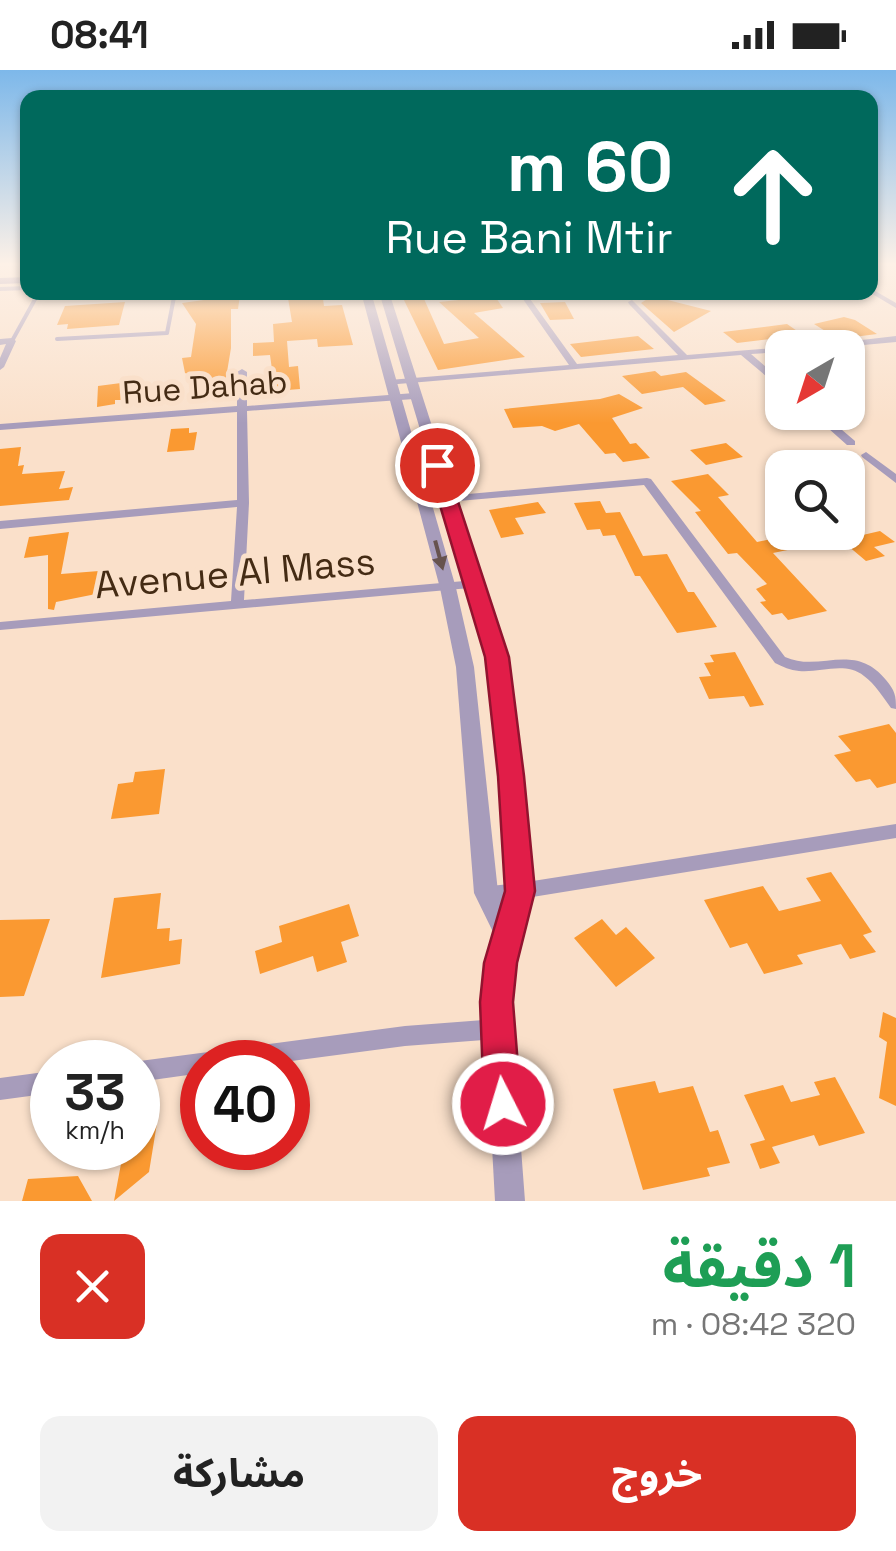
<!DOCTYPE html>
<html lang="ar">
<head>
<meta charset="utf-8">
<style>
  body { margin:0; font-family:"Space Grotesk","Noto Sans Arabic",sans-serif; background:#f2f2f2; color:#222; direction:rtl; height:100vh; display:flex; flex-direction:column; font-size:38px; white-space:nowrap }
  * { box-sizing:border-box; margin:0 }
  p { font-size:32px; color:#767676 }
  .icon { flex:none; width:55px; height:55px; fill:none; stroke:currentColor; stroke-width:2; stroke-linecap:round; stroke-linejoin:round }
  .map { position:relative; height:1131px; overflow:hidden; direction:ltr }
  .drawer { display:flex; flex-direction:column; background:#fff; flex:1 }
  .drawer>* { flex:none }
  .banner { position:absolute; left:20px; top:20px; width:858px; height:210px; border-radius:20px; box-shadow:0 2px 8px #0004; direction:rtl; background:#00695c; color:#fff; overflow:hidden }
  .needle { width:65px; rotate:219deg }
  .fabs { position:absolute; left:765px; top:260px; display:grid; gap:20px }
  .fabs a { display:grid; place-items:center; width:100px; height:100px; border-radius:20px; background:#fff; box-shadow:0 2px 8px #0004; font-size:50px }
  .speed { position:absolute; left:30px; top:970px; display:flex; gap:20px; font-size:50px; font-weight:700; text-align:center }
  .speed>* { display:grid; place-content:center; width:130px; height:130px; border-radius:50%; background:#fff; box-shadow:0 2px 8px #0004; line-height:1 }
  .speed small { font-size:25px; font-weight:400 }
  .speed .limit { border:15px solid #d22; background:#fff; color:#111 }
  .pin { position:absolute; display:grid; place-items:center; width:85px; height:85px; color:#fff; margin:-42px; border:5px solid #fff; border-radius:50%; box-shadow:0 2px 10px #0007 }
  .me { position:absolute; width:110px; margin:-55px; rotate:355deg; stroke-linejoin:round; filter:drop-shadow(0 0 8px #0008) }
  .turn { display:flex; align-items:center; gap:35px; height:210px; padding:0 40px; font-size:45px }
  .turn .icon { width:130px; height:130px; stroke-width:2.5 }
  .turn b { display:block; font-size:70px; line-height:85px }
  .round { display:grid; place-items:center; flex:none; width:105px; height:105px; border-radius:20px; background:#f2f2f2 }
  .summary { display:flex; align-items:center; justify-content:space-between; height:170px; padding:0 40px }
  h1 { font-size:60px; font-weight:700; line-height:75px; color:#1e9e55 }
  .primary-button { display:flex; gap:20px; margin-top:auto; padding:20px 40px }
  .primary-button a { flex:1; height:115px; border-radius:20px; background:#d93025; color:#fff; font-size:40px; font-weight:700; line-height:115px; text-align:center }
  .primary-button a+a { background:#f2f2f2; color:#222 }
  .status { display:flex; justify-content:space-between; align-items:center; height:70px; padding:0 50px; background:#fff; direction:ltr }
  .status svg { height:28px; fill:currentColor }
  .map>svg:first-child { display:block }
</style>
</head>
<body>
<div class="status"><b>08:41</b><svg viewBox="0 0 49 12"><path d="M0 12V9h3v3zM5 12V6h3v6zM10 12V3h3v9zM15 12V0h3v12zM26 1h20v11H26zM47 4h2v5h-2z"/></svg></div>
<div class="map">
<svg width="896" height="1131" viewBox="0 0 896 1131">
  <rect width="100%" height="100%" fill="#fae0ca"/>
  <path fill="#fa9931" d="M287,222H322L324,236L342,235L353,275L318,277L317,269L287,271L289,297L298,296L300,319L275,321L270,285L253,286V273L274,272L273,254L292,252Z
    M400,222H421L444,274L479,268L439,232L478,228L472,222H492L503,238L474,243L525,287L438,300Z
    M240,225L238,239H231V278L225,314L210,321L194,314L202,310L185,303L182,288L191,287L196,254L182,233Z
    M652,226L656,227L711,241L674,262L641,233Z
    M125,232L119,255L67,259L68,254L57,255L65,236Z
    M565,232L574,249L550,250L540,233Z
    M844,247L855,250L877,264L838,269L814,254Z
    M787,254L803,265L737,273L723,262Z
    M638,266L654,279L581,287L570,274Z
    M655,301L661,306L686,302L726,331L705,335L683,317L642,324L622,306Z
    M121,313V330H115V334L97,337L98,316Z
    M619,324L643,338L612,348L630,374L636,373L650,388L623,392L615,383L605,384L579,354L555,361L542,356L513,358L504,339L600,329Z
    M189,358V363L197,362L194,380L167,382L171,359Z
    M726,373L743,387L706,395L690,380Z
    M21,377L18,396L24,395L22,404L65,401L59,419L73,417L69,430L0,436V379Z
    M708,404L729,425L718,427L757,472L794,464L807,476L773,483L827,541L788,550L782,543L772,545L760,532L766,531L756,519L767,514L737,483L728,484L695,442L701,441L671,411Z
    M600,431L606,443L620,442L643,486L667,484L688,522H694L717,557L677,563L640,506H635L615,465L603,466L600,459L587,460L574,433Z
    M538,432L546,443L515,448L524,464L501,468L489,440Z
    M880,461L895,472L874,477L885,486L866,491L841,470Z
    M69,462L61,504L99,501L101,523L56,532L54,540L48,539V485L24,488L29,467Z
    M735,582L764,635L750,637L744,626L709,629L699,607L711,606L704,593L714,592L710,585Z
    M889,654L896,663V713L877,718L870,709L856,712L834,685L851,681L838,666Z
    M165,699L159,744L111,749L118,714L133,712L135,702Z
    M831,802L872,862L863,865L876,882L850,889L841,874L797,885L803,894L764,904L747,873L730,878L704,830L763,816L779,841L821,831L806,808Z
    M161,823L157,859L170,858L169,871L182,869L180,894L101,908L114,828Z
    M349,834L359,866L341,872L347,892L317,902L313,886L260,904L255,881L282,872L279,856Z
    M50,849L24,926L0,927V850Z
    M602,849L616,865L626,857L655,888L616,917L574,868Z
    M883,942L896,948V1036L879,1028L887,972L879,967Z
    M835,1007L865,1063L819,1076L814,1065L772,1077L780,1093L760,1099L750,1074L765,1070L744,1025L783,1015L791,1032L820,1025L814,1012Z
    M655,1011L659,1023L693,1016L710,1062L718,1060L730,1093L707,1098L710,1106L643,1120L613,1019Z
    M150,1042L157,1053L149,1102L114,1131L124,1078H138V1043Z
    M78,1106L92,1131H22L28,1109Z"/>
  <g fill="none" stroke-linecap="round" stroke-linejoin="round">
    <path stroke="#a79cbb" stroke-width="4" d="M0,219L28,218
      M57,269L167,263L175,222
      M12,271L39,222"/>
    <path fill="#a79cbb" fill-rule="evenodd" d="M870,218L896,233V238L869,222Z
      M518,222H525L577,294L678,285L629,234L628,232L632,230L687,285L785,277L782,278V282L751,284L782,311V318L779,317L741,285L386,315V311L389,310L569,295Z
      M896,266V272L831,278H793Z
      M12,268L16,271L4,297L0,300V288L6,274L0,275V269Z
      M242,299L247,302V336L414,323L419,326L414,329L247,341L249,433L244,530L476,510L482,514L481,517L0,560V552L231,531L237,437L0,459V451L237,430V342L0,360V354L237,336V302Z
      M810,342H821L855,371V375H847Z
      M866,382L896,404V413L862,387L861,385Z
      M647,408L651,409L785,587C820,603 854,571 886,610C895,621 896,625 896,639L891,638C883,627 875,614 864,606C845,591 821,603 799,601C790,600 783,597 775,593L644,415L424,434L418,431L424,428Z
      M896,754V768L520,829L486,831L480,829L477,823L480,817L520,813Z
      M497,949L504,952L507,959L504,966L497,969L405,976L284,992H202V1003L138,1012V992H132L405,956Z
      M52,1001V1023L0,1030V1008Z"/>
    <path fill="#a79cbb" fill-rule="evenodd" d="M361,222H371L456,518L474,597L498,822L504,835L508,821L488,587L379,222H389L506,587L532,821L512,893L510,932L525,1131H495L484,932L488,893L495,866L474,823L456,597L440,518Z"/>
    <path fill="#8a78a5" fill-rule="evenodd" d="M28,207V213L0,214V208Z"/>
  </g>
  <defs><path id="oneway-solid" d="M-6-.8H1V-3.2L6.5 0L1 3.2V.8H-6Z" transform="scale(2.5)"/></defs>
  <use fill="#67534e" href="#oneway-solid" transform="translate(439 485) rotate(75)"/>
  <linearGradient id="sky" x2="0" y2="1"><stop stop-color="#7db8ea"/><stop offset="0.55" stop-color="#fdf1e7"/><stop offset="1" stop-color="#fdf1e7" stop-opacity="0"/></linearGradient>
  <rect width="896" height="353" fill="url(#sky)"/>
  <path fill="#e11d48" stroke="#92132f" stroke-width="2.5" d="M437,389L446,395L509,587L524,706L535,821L517,893L513,932L521,1034L516,1047L503,1052L490,1047L484,1034L480,932L484,893L505,821L498,706L485,587L428,395Z"/>
  <g text-anchor="middle" dominant-baseline="central" stroke-width="10" stroke-linejoin="round" paint-order="stroke">
    <g font-size="32" fill="#442b14" stroke="#fae0ca">
      <text transform="translate(205 317) rotate(-4)">Rue Dahab</text>
    </g>
    <g font-size="38" fill="#442b14" stroke="#fae0ca">
      <text transform="translate(235 503) rotate(-5)">Avenue Al Mass</text>
    </g>
  </g>
</svg>
<div class="fabs">
<a><svg class="needle" viewBox="-14 -14 28 28"><path d="M0-13l5 13h-10z" fill="#e53935"/><path d="M0 13l5-13h-10z" fill="#767676"/></svg></a>
<a><svg class="icon" aria-label="search" viewBox="0 0 24 24"><circle cx="10" cy="10" r="6"/><path d="M15 15l6 6"/></svg></a>
</div>
<div class="speed"><div>33<small>km/h</small></div><div class="limit">40</div></div>
<div class="pin" style="left:437px;top:395px;background:#d93025"><svg class="icon" aria-label="arrive" viewBox="0 0 24 24"><path d="M6 21V4h12l-3 4 3 4H6"/></svg></div>
<svg class="me" style="left:503px;top:1034px" viewBox="-20 -20 40 40"><circle r="17" fill="#e11d48" stroke="#fff" stroke-width="3"/><path d="M0-11L8 9 0 5-8 9z" fill="#fff"/></svg>
<div class="banner">
<div class="turn"><svg class="icon" aria-label="ahead" viewBox="0 0 24 24"><path d="M12 20V5M6 11l6-6 6 6"/></svg><div><b>60 m</b>Rue Bani Mtir</div></div>
</div>
</div>
<section class="drawer">
<div class="summary"><div><h1>1 دقيقة</h1><p>320 m · 08:42</p></div><a class="round" style="background:#d93025;color:#fff"><svg class="icon" aria-label="close" viewBox="0 0 24 24"><path d="M6 6l12 12M18 6L6 18"/></svg></a></div>
<div class="primary-button"><a>خروج</a><a>مشاركة</a></div>
</section>
</body>
</html>
